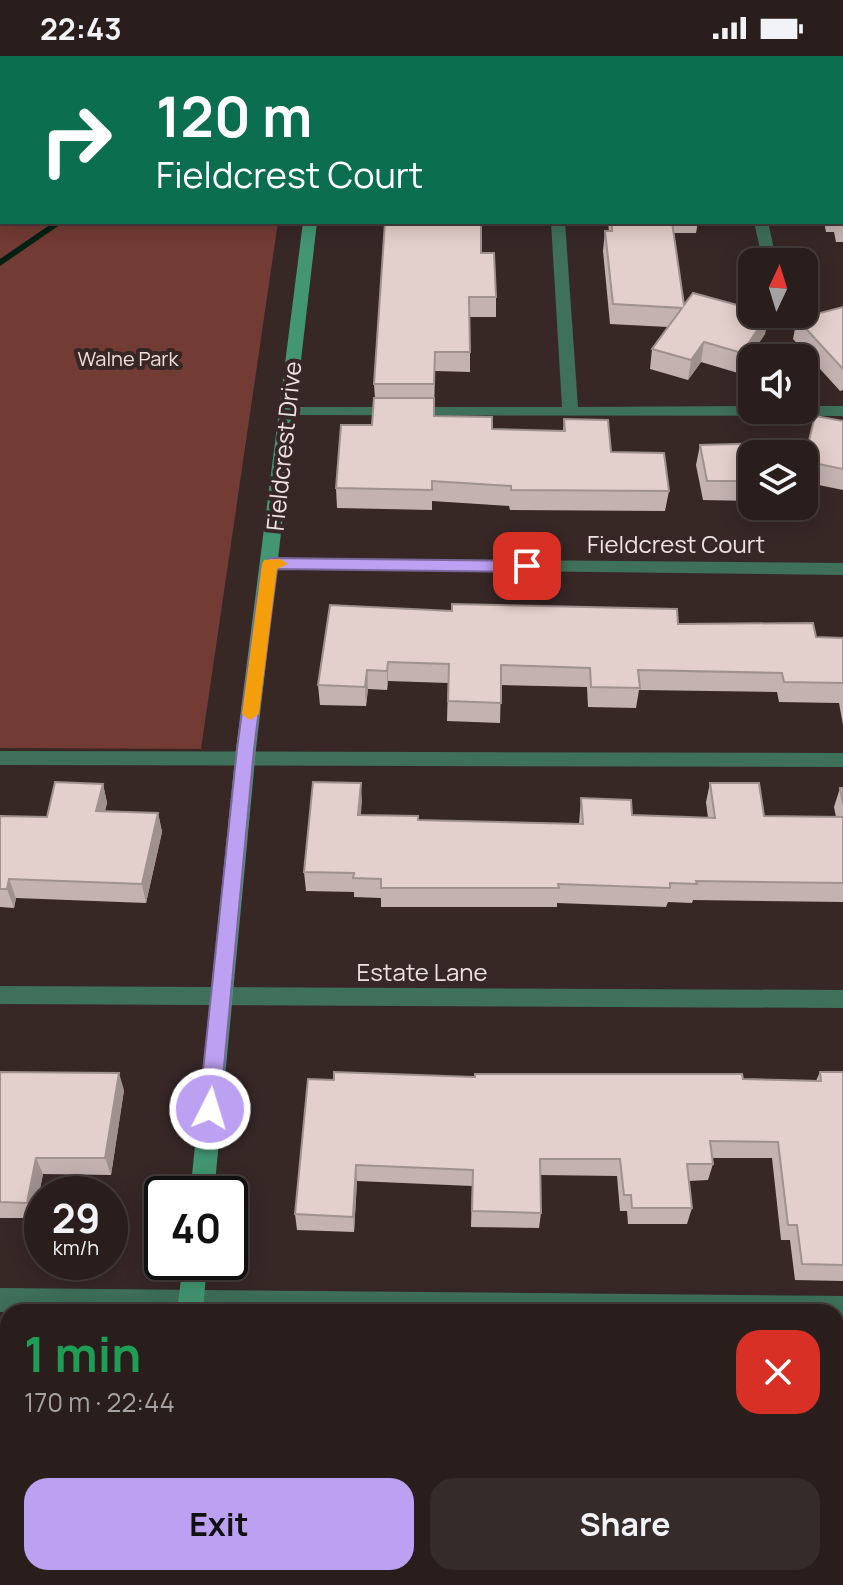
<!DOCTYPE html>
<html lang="en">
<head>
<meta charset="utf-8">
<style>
  body { margin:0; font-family:Manrope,sans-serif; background:#352b29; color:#f1f3f6; height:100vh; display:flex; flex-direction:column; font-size:30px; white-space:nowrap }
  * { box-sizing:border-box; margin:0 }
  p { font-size:26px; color:#a5a2a3 }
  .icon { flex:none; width:44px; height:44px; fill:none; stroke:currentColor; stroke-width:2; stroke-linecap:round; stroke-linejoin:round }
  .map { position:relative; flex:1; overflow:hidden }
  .details { position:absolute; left:0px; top:1248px; width:844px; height:282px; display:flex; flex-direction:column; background:#291e1c; border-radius:24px 24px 0 0; box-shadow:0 4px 20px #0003,0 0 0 2px #453c3b }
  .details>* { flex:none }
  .hud { position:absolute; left:0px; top:0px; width:844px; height:168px; box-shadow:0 4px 20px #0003,0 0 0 2px #453c3b; background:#0b6e4f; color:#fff; overflow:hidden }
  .needle { width:52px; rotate:4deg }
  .controls { position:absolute; left:738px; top:192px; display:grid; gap:16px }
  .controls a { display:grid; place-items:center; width:80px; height:80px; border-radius:16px; background:#291e1c; box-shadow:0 4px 20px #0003,0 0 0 2px #453c3b; font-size:40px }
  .speed { position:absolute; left:24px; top:1120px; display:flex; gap:16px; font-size:40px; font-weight:700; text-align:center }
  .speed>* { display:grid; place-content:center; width:104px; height:104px; border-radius:50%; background:#291e1c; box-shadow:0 4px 20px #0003,0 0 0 2px #453c3b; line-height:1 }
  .speed small { font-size:20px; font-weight:400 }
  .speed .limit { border:4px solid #111; border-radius:12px; background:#fff; color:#111 }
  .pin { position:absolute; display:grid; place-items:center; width:68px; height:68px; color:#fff; margin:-34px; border-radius:16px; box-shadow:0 4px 12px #0006 }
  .me { position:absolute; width:88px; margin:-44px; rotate:5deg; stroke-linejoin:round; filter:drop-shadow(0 0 6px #0008) }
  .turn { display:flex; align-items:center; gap:28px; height:168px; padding:0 24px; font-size:36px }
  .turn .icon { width:104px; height:104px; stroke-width:2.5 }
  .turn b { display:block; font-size:56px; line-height:68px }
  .round { display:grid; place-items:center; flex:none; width:84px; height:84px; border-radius:24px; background:#352b29 }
  .head { display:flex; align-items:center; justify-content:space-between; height:136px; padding:0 24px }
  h1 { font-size:48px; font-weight:700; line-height:60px; color:#1e9e55 }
  .button { display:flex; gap:16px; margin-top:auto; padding:16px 24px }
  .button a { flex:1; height:92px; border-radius:24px; background:#bca0f2; color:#111; font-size:32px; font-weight:700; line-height:92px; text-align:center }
  .button a+a { background:#352b29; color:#f1f3f6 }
  .status { display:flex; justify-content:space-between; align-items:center; height:56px; padding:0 40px; background:#291e1c; direction:ltr }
  .status svg { height:22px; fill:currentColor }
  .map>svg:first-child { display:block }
</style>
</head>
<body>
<div class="status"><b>22:43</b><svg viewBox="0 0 49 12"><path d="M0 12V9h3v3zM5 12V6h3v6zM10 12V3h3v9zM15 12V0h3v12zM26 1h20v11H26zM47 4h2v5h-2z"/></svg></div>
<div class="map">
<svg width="843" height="1529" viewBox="0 0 843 1529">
  <rect width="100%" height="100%" fill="#372826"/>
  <path fill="#723b34" d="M0,65L2,166H278L201,693L0,692Z"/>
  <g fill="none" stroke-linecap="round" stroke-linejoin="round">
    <path fill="#002112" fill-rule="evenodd" d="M54,166H64L0,210V203Z"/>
    <path fill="#3f7059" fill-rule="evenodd" d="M301,0H317L318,2H302Z
      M561,0H573V2H561Z
      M0,4H2V12H0Z
      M551,166H565L578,351L752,350V354H804V350H843V360L280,359L278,356L286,351H562Z
      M0,695L843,697V711L0,709Z
      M0,1232L843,1240V1264H836V1256H0Z
      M541,1522H569V1529H541Z"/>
    <path fill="#3f7059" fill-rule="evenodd" d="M754,166H768L777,206H763Z
      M270,502L843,507V519L264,512L261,508L264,504Z
      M0,930L843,934V952L0,948Z"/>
    <path fill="#439672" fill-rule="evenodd" d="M0,44H2V52H0Z
      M842,51H843V59H842Z
      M303,166H317L256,693L214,1138H190L236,693Z
      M183,1206H207L203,1256H177Z
      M149,1522H177L176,1529H148Z"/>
  </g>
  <path fill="#c3b2af" d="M843,66V186H836L834,176H826L824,166H842Z
    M608,166H698L696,177H674L684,249L768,258L765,278L738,317L701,306L688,324L650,313L652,293L668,271L610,268L603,195L605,175H609Z
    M481,197L496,241V261H470V316L435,315L434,360L492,373L563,375L564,363L669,435L665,455L510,454L509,450L432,445V454L337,452L336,432L372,369L375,342L374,328Z
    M843,251V334L840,335L793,283L797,263Z
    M843,365V434L804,426V402Z
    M700,389L752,398V445L703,444L696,409Z
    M330,549L678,568L816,581L843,582V669L839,647L779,646L777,636L639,634L636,652L588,651L587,631L501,629L500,667L447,665L448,627L388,625L387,634L368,633L366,650L320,649L318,629Z
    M361,727V759L418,764L579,768L581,742L632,759L708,762L706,746L710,727L764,760L836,761L834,751L840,732H843V846L693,844L692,847L668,846L666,851L557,847V851H381V842L354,841V836L306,835L304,816Z
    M103,728L107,747L105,755L158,757L162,776L146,847L16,842L14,852L0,851V760L47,761Z
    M0,1016L124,1034L111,1119L43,1118L34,1162H0Z
    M820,1016H843V1225L795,1224L790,1184H781L772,1102H712L713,1108L708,1124L689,1125L692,1152L687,1168H628L627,1155H620L617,1120L540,1119L541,1157L539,1172L471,1171L472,1130L357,1125L354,1176L297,1174L295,1158L334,1024L475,1021L816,1025Z
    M0,1311L8,1321V1337L2,1370H8V1494H0Z
    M843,1348V1485L838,1488L836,1484V1352Z
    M302,1522H469L468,1529L390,1527V1529H302Z
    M687,1522H796V1529H686Z"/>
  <path fill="#9f918e" d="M768,258L765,278L738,317L742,297Z
    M704,286L701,306L688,324L691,304Z
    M388,606V625L387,634V615Z
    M367,614L368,633L366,650L365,631Z
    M361,727L362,746L359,778L358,759Z
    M103,728L107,747L100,774L96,755Z
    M158,757L162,776L146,847L142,828Z
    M9,823L16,842L14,852L7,833Z
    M119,1017L124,1034L111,1119L105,1102Z
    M36,1102L43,1118L34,1162L27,1147Z
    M356,1109L357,1125L354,1176L353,1161Z
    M2,1311L8,1321V1337L0,1383V1323Z"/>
  <path fill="#e3cfcb" stroke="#9f918e" stroke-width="2" d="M842,66H843V167L840,166H842Z
    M385,166H481V197H494L496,241H469L470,296H435L434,328H374Z
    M612,166H672L684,249L693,237L752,253V258H768L742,297L704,286L691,304L652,293L682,252L613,248L605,175H612Z
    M843,251V313L797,263Z
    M374,342H434V360L492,361V373L565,375L564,363L608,364L611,396L664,397L669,435L511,434V430L432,425V434L336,432L341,369H372Z
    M815,360L843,365V413L804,405Z
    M772,387L774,398H752V425H707L700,389Z
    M452,548L677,553L678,568L813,567L816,581L843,582V627L784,626L782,617L638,614L640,632L591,631L590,612L501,609V647L448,645L449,608L388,606L387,615L367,614L365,631L318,629L330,549L452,555Z
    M55,726L103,728L96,755L158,757L142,828L9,823L7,833H0V760L47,761Z
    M313,726L361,727L358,759L418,760V764L583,768L581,742L631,744L632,759L715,762L710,727H759L764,760L843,761V827L696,825L697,828L670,827V832L558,828L559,832H381V823L353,822L354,817L304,816Z
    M840,732H843V748Z
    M0,1016L119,1017L105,1102H36L27,1147L0,1146Z
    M334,1016L475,1021V1018H742L743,1023L821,1025L820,1016H843V1209L802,1208L797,1169H788L778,1086L710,1085L713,1108H687L692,1152H632L631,1139H624L620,1103H540L541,1157L472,1155L473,1114L356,1109L353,1161L295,1158L308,1023L334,1024Z
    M843,1348V1469L836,1457V1352Z
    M0,1370H8V1483H0Z
    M302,1522H390L389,1529H302Z
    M692,1522H796V1529H692Z"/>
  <path fill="#bca0f2" stroke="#7a689d" stroke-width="2" d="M270,502L527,505L535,510L527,516L277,513L254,693L220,1053L217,1060L210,1062L202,1060L199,1053L237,693L262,508Z"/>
  <path fill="#f59e0b" d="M280,503L288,508L277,513L259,658L250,664L242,658L262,508L264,504Z"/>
  <g text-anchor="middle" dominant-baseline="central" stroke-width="8" stroke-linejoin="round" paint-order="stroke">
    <g font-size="20" fill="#f1ddd9" stroke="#372826">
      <text x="128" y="302">Walne Park</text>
    </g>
    <g font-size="24" fill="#ece2e0" stroke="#372826">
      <text transform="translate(283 390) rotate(-84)">Fieldcrest Drive</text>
      <text x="676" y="487">Fieldcrest Court</text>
      <text x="422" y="915">Estate Lane</text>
    </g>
  </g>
</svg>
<div class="controls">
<a><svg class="needle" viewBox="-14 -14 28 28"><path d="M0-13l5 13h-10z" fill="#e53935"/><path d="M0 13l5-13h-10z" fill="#a5a2a3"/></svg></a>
<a><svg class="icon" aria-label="sound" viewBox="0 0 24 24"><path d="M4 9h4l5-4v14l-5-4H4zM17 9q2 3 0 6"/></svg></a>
<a><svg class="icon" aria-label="layers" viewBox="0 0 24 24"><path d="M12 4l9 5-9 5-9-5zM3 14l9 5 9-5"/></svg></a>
</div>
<div class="speed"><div>29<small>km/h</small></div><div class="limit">40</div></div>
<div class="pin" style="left:527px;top:510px;background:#d93025"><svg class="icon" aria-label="arrive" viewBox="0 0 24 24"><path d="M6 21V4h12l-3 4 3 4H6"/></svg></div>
<svg class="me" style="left:210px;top:1053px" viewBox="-20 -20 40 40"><circle r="17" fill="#bca0f2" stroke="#fff" stroke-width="3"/><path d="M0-11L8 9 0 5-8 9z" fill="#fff"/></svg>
<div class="hud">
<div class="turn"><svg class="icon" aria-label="right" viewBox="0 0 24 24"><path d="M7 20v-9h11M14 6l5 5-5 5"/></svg><div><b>120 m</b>Fieldcrest Court</div></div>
</div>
<section class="details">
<div class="head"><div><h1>1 min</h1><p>170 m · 22:44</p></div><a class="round" style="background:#d93025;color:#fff"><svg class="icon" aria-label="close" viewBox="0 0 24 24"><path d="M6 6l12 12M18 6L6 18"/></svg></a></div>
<div class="button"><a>Exit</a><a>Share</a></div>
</section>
</div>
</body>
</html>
